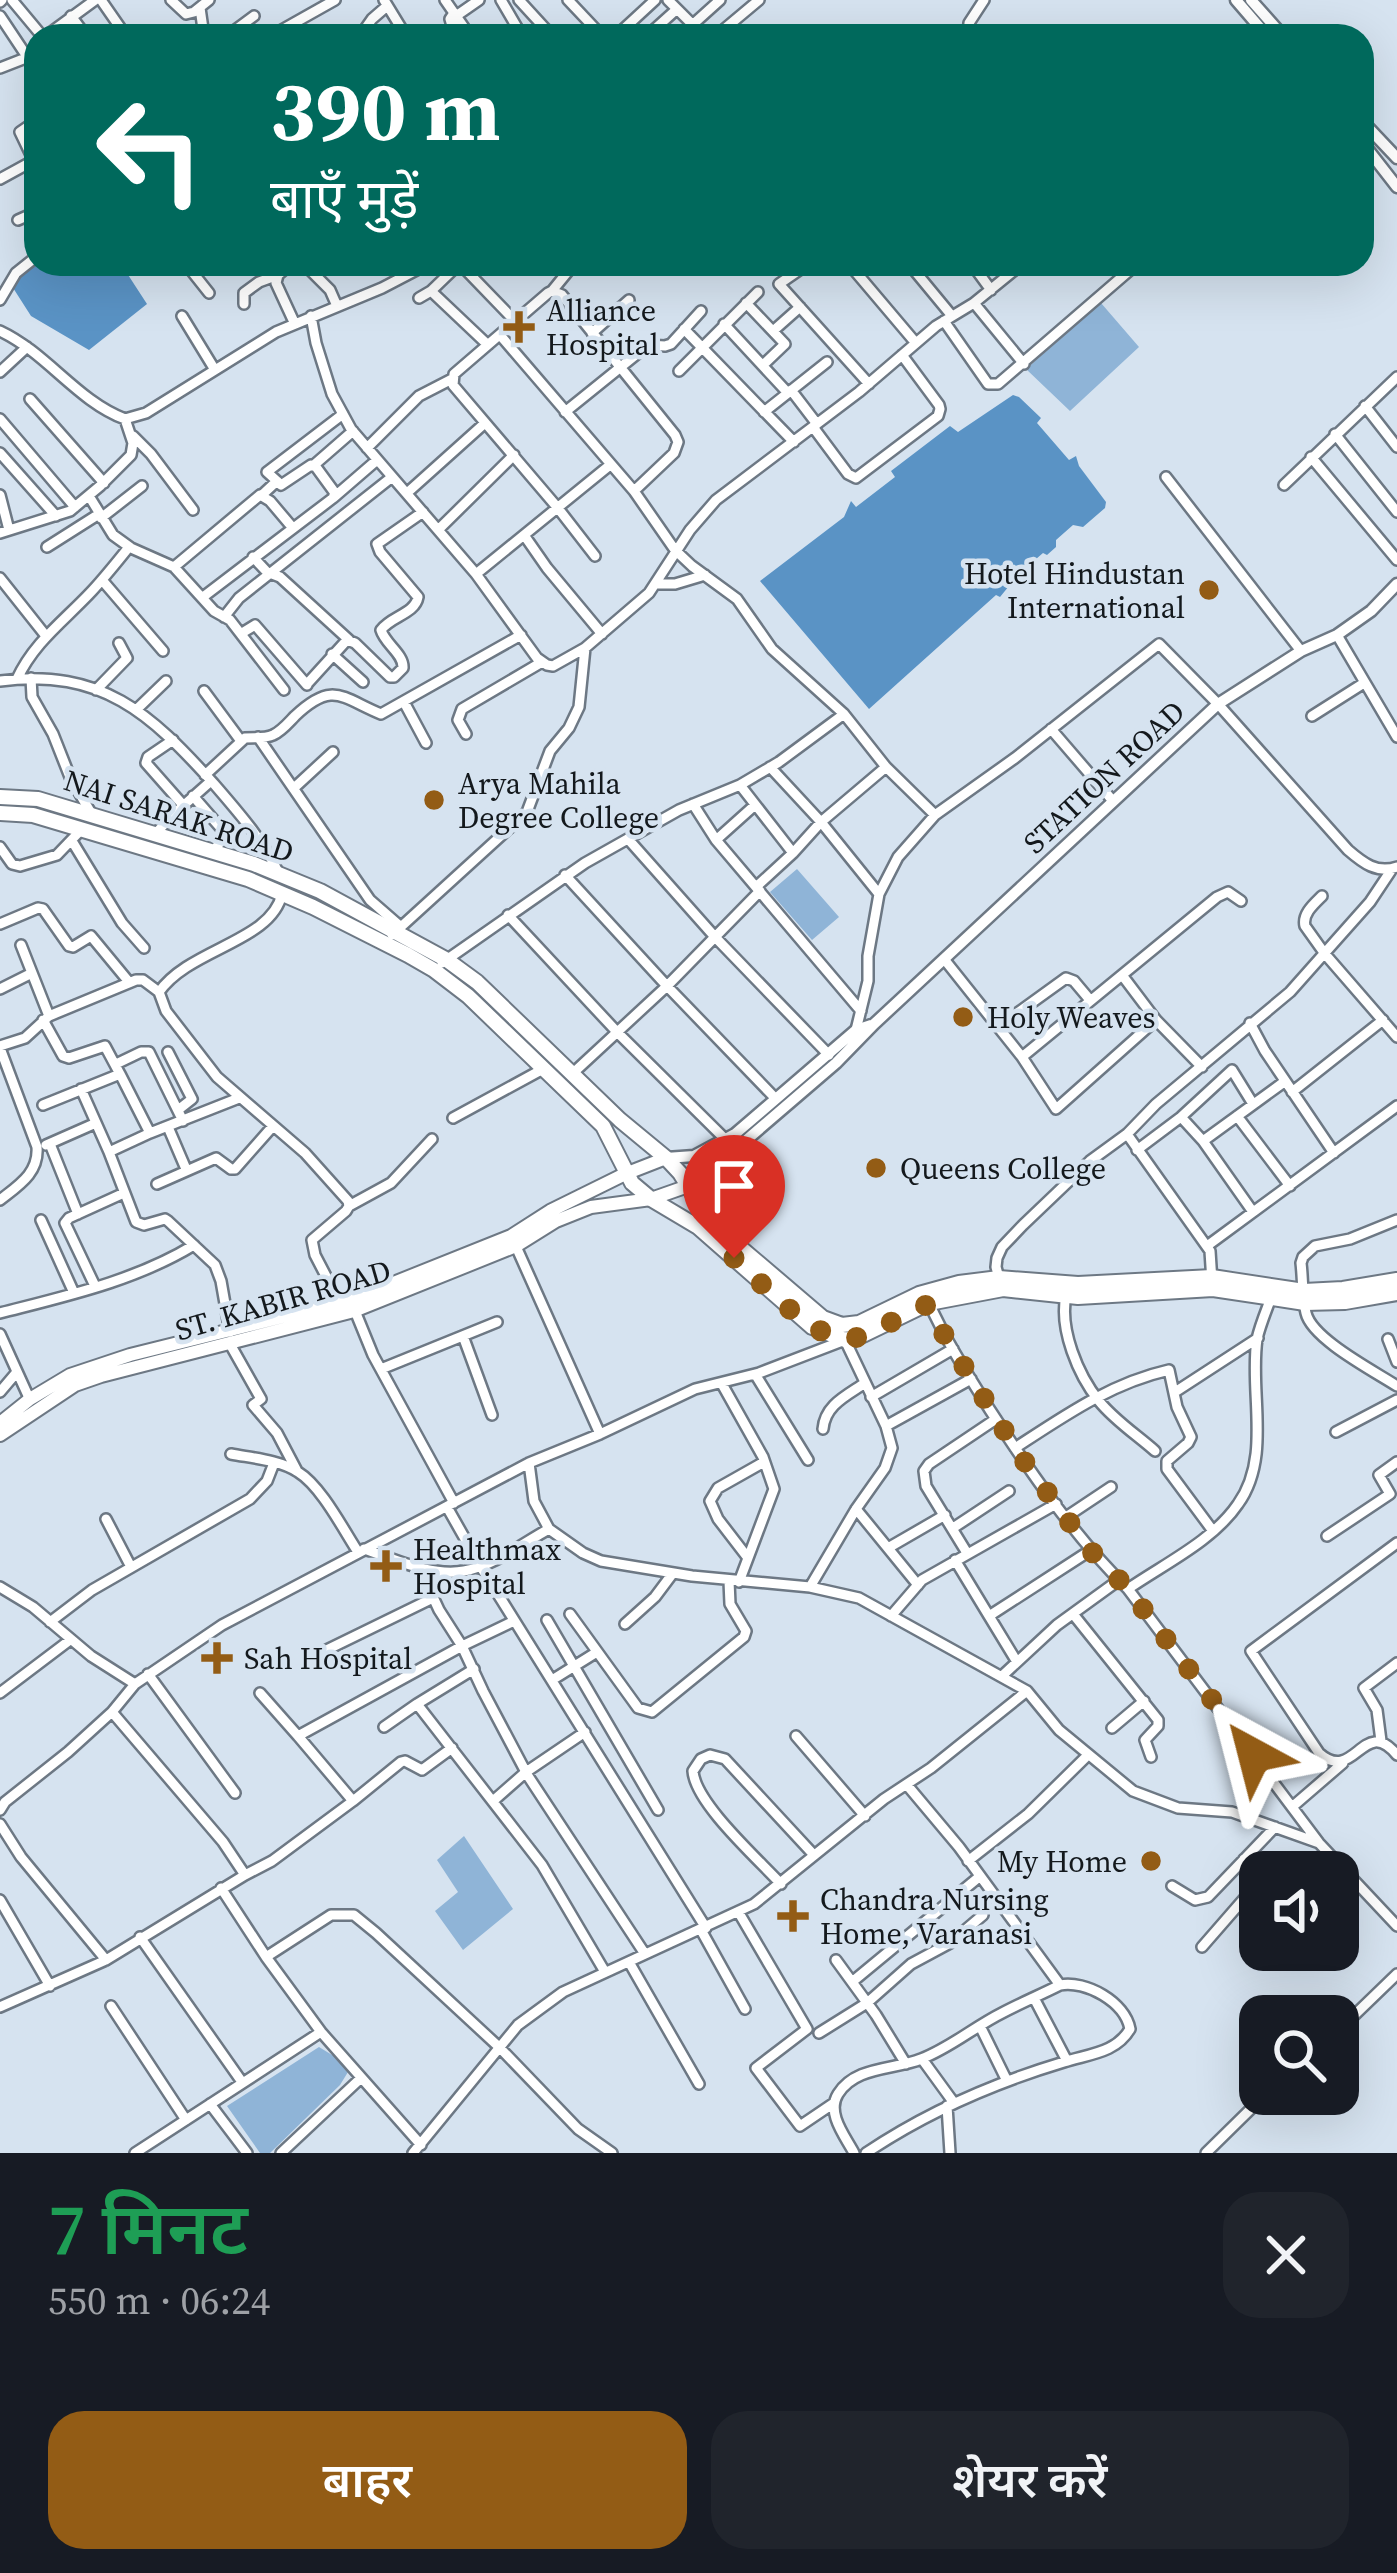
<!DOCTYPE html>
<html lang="hi">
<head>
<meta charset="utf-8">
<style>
  body { margin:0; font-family:"Source Serif 4","Noto Sans Devanagari",serif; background:#20242c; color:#f1f3f6; height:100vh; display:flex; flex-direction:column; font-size:45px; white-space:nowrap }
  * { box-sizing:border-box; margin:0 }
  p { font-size:39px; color:#9ea1a6 }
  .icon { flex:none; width:66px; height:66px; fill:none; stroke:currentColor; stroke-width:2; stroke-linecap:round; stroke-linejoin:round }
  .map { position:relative; height:2153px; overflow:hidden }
  .drawer { display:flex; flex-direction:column; background:#171b24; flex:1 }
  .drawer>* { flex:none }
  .hud { position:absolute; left:24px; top:24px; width:1350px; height:252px; border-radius:36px; box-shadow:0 12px 48px #0002; background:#00695c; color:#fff; overflow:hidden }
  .fabs { position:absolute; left:1239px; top:1851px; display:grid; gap:24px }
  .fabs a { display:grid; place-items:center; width:120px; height:120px; border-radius:24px; background:#171b24; box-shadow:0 12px 48px #0002; font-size:60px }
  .pin { position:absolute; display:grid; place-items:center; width:102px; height:102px; color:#fff; margin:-123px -51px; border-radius:50% 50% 50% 0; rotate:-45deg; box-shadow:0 0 12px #0007 }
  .pin .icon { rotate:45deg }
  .me { position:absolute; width:132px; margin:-66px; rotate:322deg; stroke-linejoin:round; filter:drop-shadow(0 0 9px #0008) }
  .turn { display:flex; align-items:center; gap:42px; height:252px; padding:0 48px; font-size:54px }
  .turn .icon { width:156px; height:156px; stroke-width:2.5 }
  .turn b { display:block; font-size:84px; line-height:102px }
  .round { display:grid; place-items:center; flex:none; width:126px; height:126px; border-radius:36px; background:#20242c }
  .head { display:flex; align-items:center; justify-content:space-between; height:204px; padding:0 48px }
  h1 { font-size:72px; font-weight:600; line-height:90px; color:#1e9e55 }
  .action { display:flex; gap:24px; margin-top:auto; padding:24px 48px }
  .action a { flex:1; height:138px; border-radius:36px; background:#935c15; color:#fff; font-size:48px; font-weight:600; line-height:138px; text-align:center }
  .action a+a { background:#20242c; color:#f1f3f6 }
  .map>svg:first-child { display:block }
</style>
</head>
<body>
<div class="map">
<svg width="1397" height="2153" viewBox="0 0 1397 2153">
  <rect width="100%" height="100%" fill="#d6e3f0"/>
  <path fill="#8fb4d7" d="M1101,303L1139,347L1070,411L1026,369Z
    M797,869L839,917L812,940L770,892Z
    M464,1836L513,1909L463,1950L435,1911L458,1892L437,1860Z
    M319,2047L337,2058L348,2072L340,2085L270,2153H260L227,2106Z"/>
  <path fill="#5a93c5" d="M36,257V264H121L147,304L89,350L31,316L8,280Z
    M1013,395L1019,397L1041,418L1037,423L1069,460L1076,456L1079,466L1106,502L1105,508L1083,527L1073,525L1056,540V547L1047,555L1043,553L1008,583L1009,586L1000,597L996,595L869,709L760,581L844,517L851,501L856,507L895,477L891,471L950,426L958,432Z"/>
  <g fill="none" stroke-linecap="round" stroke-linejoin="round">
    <defs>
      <path id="minor" d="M12,0L42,36
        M101,0L126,36
        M171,0L186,14L194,12L209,0
        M384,0L406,36
        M445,0L470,36
        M501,0L522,36
        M519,0L552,36
        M568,0L602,36
        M668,0L704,36
        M0,2L2,0
        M200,8L204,36
        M454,13L450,19L455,36
        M0,16L28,58
        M71,16L86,36
        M456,16L479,0
        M46,36L95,0
        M155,36L161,32L165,36
        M227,36L254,16
        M271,36L335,0
        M360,36L372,19L387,6
        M616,36L655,0
        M647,36L677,9
        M680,36L720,0
        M716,36L759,0
        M968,36L969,23L984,0
        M0,68L36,54
        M0,179L31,162L32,157L20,132L36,121
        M18,220L36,212
        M186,264L209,293
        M291,264L278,275L276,283L294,322
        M460,264L515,321
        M808,264L779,284L869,384
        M849,264L915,342
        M914,264V270L952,316
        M972,264L991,290
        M310,270L330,290L337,306
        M431,291L488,345
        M552,291L574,264
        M419,298L431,291L459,264
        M0,300L16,273L36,257
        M746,303L785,344L763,365
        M974,303L1024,364
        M244,304V293L259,282L278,275
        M182,316L215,370
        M311,316L316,343L332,394L351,429L476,574L537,658L547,665L553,666L585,648L649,593L690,530L716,500L859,392L936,326L974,303L1022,264
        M944,321L988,384H998L1137,264
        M724,324L787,392
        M684,329L794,442
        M0,331C47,353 77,401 125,419L146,413L276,332L382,288L428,264
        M773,331L800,307
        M592,333L629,300
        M500,335L634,491L675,550L692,566L737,599L772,649L844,714L886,767L935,815
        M679,371L758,292
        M0,372L27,347
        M791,390L817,424
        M30,399L104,483
        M1365,406L1397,447
        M565,412L648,345L665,346L671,344L701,311
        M764,412L827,362
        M0,419L75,507
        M813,427L848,474L856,478L938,416L940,409L939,405L902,355
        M1335,434L1397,512
        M133,436L151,454L193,510
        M367,448L419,396L452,379
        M0,453L56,516
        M1311,457L1397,560
        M314,465L353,431
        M1166,477L1301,651
        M277,481L267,472L343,414
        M1284,485L1397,377
        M407,493L485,423
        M0,495L9,530
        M89,496L113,535L131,548L174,567L214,611L230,620L284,690
        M333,498L377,460
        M101,518L142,486
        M439,529L514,455
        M0,533L70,511L100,486L131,455L133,443L125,419
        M524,535L547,568L602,634
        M47,547L99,514
        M595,556L557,507L453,385L454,374L548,293L552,291L562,295L675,435L678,442L674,453L634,491
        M253,557L267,572L280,577L349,640
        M174,567L260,495L270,501L292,527
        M476,574L610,465
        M0,578L46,636
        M102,580L163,651
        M656,584H675L705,575
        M203,597L333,498L335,493L316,467L311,465L281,485L277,481L263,494
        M224,617L239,598L392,477
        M242,633L255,625L307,685
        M1337,635L1397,737
        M332,654L363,682
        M31,678L32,697L53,734L70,777L91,813
        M17,679C34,642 64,621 92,591C105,577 117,562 129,547
        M0,681C102,668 150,713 214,784C239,813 263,840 279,874
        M307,684L347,640L355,643L390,677H394L403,668C404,654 385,644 381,630C391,616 415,614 418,597L380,552L377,544L423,512
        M96,690L127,658L119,643
        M204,691L241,741
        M404,702L426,743
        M137,709L166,681
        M1312,716L1364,683
        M1051,729L1113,801
        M466,734L458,720L462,709L542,662
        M258,737L370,900L401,927
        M173,740L148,757L146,763L183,805
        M770,767L821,822L879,894
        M205,775L245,738C254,737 265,739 273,735C282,731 289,722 295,716C333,680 342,698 381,714L521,635
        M740,785L793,853
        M294,788L333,752
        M193,796L226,834L213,852
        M693,804L716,840L861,1011
        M155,834L175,813L211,781
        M628,839L715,937L829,1055
        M716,840L755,805
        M72,841L122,923L144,948
        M0,847L12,864L20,866L57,855L81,830
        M565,875L667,986L776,1099
        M756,887L793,853L821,822L886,767
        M282,894C271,942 190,948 159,992L166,1011L217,1077L305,1153L348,1201L349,1206L346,1211L312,1240L315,1255L340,1303
        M1322,896C1314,904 1302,914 1305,926L1325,954L1397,1037
        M508,915L618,1033L725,1139
        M0,924L38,908L43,909L69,946L73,947L91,936L129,982
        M392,935L527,812L550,751L569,728L579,707L585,648
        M21,945L49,1016
        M944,959L1022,1057
        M442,963L585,863L679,810L740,785L779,762L844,714
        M1122,975L1156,1020L1202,1067
        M0,989L32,973
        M43,1020L63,1056L69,1058L105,1046L120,1074
        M1156,1020L1056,1109L1022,1057L1217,897L1228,892L1241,901
        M1250,1023L1265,1051L1334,1153
        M998,1027L1066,978L1074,981L1090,1000
        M859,1035L856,1030L868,981V956L879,894L898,857L935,815L1015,758L1159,644L1218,704L1348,850C1363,863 1377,874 1397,867
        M0,1046L25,1038L49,1016L136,980H143L159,992
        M0,1048L37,1147C39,1173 19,1185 0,1200
        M168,1052L192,1099L178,1110
        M116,1064L141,1052H149L183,1121
        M572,1074L667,986L760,891
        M81,1089L109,1152L150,1133
        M1292,1092L1383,1020
        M43,1105L120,1074L150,1133L239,1098
        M1237,1116L1290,1186
        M1181,1117L1203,1141L1253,1212
        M453,1118L543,1069
        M168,1127L186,1169
        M1127,1134L1210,1251L1212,1282
        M1203,1141L1284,1082
        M50,1144L78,1214
        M46,1145L96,1123
        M1137,1150L1181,1117L1232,1070L1253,1104
        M109,1152L136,1222L144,1225L165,1219L168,1221L215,1265L221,1281L230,1332
        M157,1184L216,1158L231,1169H235L273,1126
        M349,1206L391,1183L432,1139
        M41,1220L74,1293
        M1397,1220L1350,1239L1315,1246L1303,1257L1301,1263C1303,1279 1302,1297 1306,1313C1312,1339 1374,1371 1397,1386
        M514,1242L600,1434
        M1207,1246L1397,1106
        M999,1278L996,1267L997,1258L1002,1247L1023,1225L1090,1161L1127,1134L1156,1104L1290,992L1370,902L1392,869
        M95,1286L65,1223L69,1218L124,1193
        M1272,1295C1267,1309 1260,1325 1257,1339C1249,1392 1272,1457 1238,1504C1213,1541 1164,1564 1128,1589L1319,1843L1397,1926
        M1066,1296C1059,1329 1078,1375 1099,1401C1114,1420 1137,1435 1155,1451
        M929,1303C946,1341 968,1375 990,1410C1031,1473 1074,1536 1128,1589
        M353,1306L373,1355L454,1503
        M0,1313C66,1296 135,1281 194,1245
        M0,1334L30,1400
        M463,1336L492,1415
        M1388,1339L1397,1362
        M230,1344L261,1399L253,1405L277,1433L297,1471
        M381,1369L497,1322
        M755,1374L808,1460
        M722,1384L763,1457L774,1489L739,1582
        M0,1392L17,1372
        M1175,1392L1258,1338
        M871,1397L953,1349
        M886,1426L971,1379
        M823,1429C825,1405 846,1396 865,1383
        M1336,1432L1397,1400
        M1015,1448C1064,1416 1111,1383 1169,1370L1177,1407L1191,1437L1188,1443L1167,1461V1469L1213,1531
        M231,1454C252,1458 280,1460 298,1472C321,1486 343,1529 358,1552
        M447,1507L481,1567L706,1928
        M856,1509L918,1585
        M1066,1517L1111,1487
        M106,1519L131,1567
        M953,1528L1009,1491
        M549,1529L583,1553L601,1561L692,1576L810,1587L859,1598L1027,1691L1059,1730L1133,1791L1178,1808L1232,1812L1319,1843
        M1327,1536L1390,1494L1379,1475L1397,1462
        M1397,1543L1251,1651L1319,1753C1355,1785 1363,1714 1397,1755
        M888,1548L945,1515
        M364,1549C394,1559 432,1577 464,1571C494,1566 523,1543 549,1529L534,1501L529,1463
        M967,1553L926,1486L924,1471L929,1464L996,1419
        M748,1558L718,1519L710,1501L718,1488L764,1462
        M955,1560L989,1616
        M419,1567L439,1610L462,1646L483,1691L528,1776L645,1954
        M0,1587L33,1607L91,1656L135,1684L112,1712L223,1842L245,1875L106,1960L0,2007
        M570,1614L638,1708L652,1712L744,1637L746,1631L730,1604L729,1581
        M1073,1614L1158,1720V1726L1145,1740L1151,1757
        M891,1616L922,1580L1056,1504
        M547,1620L658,1810
        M50,1622L92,1590L250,1499L267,1481L274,1463
        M625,1624L655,1597L673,1573
        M308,1659L433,1598
        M1017,1662L989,1616L1091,1550
        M474,1669L417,1704L542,1865L605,1972
        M148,1674L235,1793
        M1002,1676L1057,1625L1119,1580
        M552,1680L597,1652
        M135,1684L222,1625L529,1463L600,1434L695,1389L759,1373L845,1340L886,1426L892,1448L885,1468L856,1509L810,1587
        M0,1693L70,1640
        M260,1693L298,1736
        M384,1727L417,1704
        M1112,1728L1144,1701
        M796,1736L865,1816
        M1381,1741L1377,1710L1364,1688L1397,1663
        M353,1801L401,1762L405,1761L422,1770L452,1748
        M493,1801L526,1772L585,1732
        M1292,1807L1343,1763
        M0,1810L5,1802L68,1752L112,1712
        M0,1824L21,1857L106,1960
        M968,1861L1028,1814L1088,1755
        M245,1875L272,1861L353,1801L298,1736L462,1646L514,1621
        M781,1884C758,1859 695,1803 693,1771L701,1759L710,1755L725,1759L813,1854
        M1172,1886L1195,1900L1208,1897L1275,1827
        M221,1888L266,1957L321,2032L421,2145
        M0,1900L50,1986
        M739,1913L807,2029L756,2068L800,2126L834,2103
        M701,1930L745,2009
        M140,1937L242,2082
        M1202,1947L1256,1885V1873L1244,1859
        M266,1957L331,1915H354L376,1933L499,2047L578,2129L612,2153
        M836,1960L876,2015L906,2064
        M629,1962L699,2084
        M852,1982L979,1877
        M1034,1998L1067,2061
        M111,2006L186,2120
        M980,2026L1007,2081
        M1338,2031L1397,1974
        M819,2033L867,2003L911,1964L950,1943L983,1915
        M922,2059L954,2103
        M210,2104L247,2153
        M947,2106L950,2153
        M135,2153L321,2032
        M281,2153L361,2078
        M413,2153L518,2025L563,1992L754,1904L884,1799L931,1768L1027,1691
        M854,2153C845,2136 826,2113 838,2094C855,2066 894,2070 921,2059C950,2048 974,2027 1002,2013C1021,2003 1040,1995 1060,1985
        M866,2153C927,2112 994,2083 1064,2062C1089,2054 1116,2053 1130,2029C1125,2002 1086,1980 1060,1985L959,1847L907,1785
        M1206,2153L1266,2094"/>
      <path id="tertiary" d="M1236,0L1267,36
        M1251,0L1283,36
        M1362,121L1397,158
        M1362,142L1397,187
        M666,1158L694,1156L735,1134L856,1030L871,1025
        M688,1186L702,1178L836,1063L874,1024L1218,704L1301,651L1337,635L1371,611L1397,584"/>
      <path id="secondary" d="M0,1423L30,1399L70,1375L130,1355L351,1300L511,1236L550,1211L625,1174L666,1158
        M0,1435L75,1385L101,1376L354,1311L516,1246L556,1221L591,1207L651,1199L688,1186"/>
      <path id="primary" d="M0,797L38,799L254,864L320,891L447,960L477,982L620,1120L666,1158L680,1173L698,1202L742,1249L823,1318L842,1325L859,1323L919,1294L959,1283L999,1278L1078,1284L1212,1277L1304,1291L1343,1289L1397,1280
        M0,813L33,815L248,879L313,907L408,955L434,970L468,996L603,1126L632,1183L651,1199L698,1227L812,1327L845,1340L863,1335L929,1303L1003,1289L1078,1297L1213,1289L1305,1303L1345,1302L1397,1293"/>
    </defs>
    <use href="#minor" stroke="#6d7884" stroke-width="14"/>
    <use href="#tertiary" stroke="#6d7884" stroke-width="15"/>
    <use href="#secondary" stroke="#6d7884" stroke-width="16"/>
    <use href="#primary" stroke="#6d7884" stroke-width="18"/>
    <use href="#minor" stroke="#fff" stroke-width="9"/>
    <use href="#tertiary" stroke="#fff" stroke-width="10"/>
    <use href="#secondary" stroke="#fff" stroke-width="12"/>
    <use href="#primary" stroke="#fff" stroke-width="14"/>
  </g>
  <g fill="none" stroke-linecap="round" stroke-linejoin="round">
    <path stroke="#935c15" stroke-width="21" stroke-dasharray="0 37.8" d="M734,1258C760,1281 815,1342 850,1339C866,1337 911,1311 929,1304L940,1328L1019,1454L1090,1550L1128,1589L1254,1755"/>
  </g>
  <g fill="#935c15" stroke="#d6e3f0" stroke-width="4.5">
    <path d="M513 309h12v12h12v12h-12v12h-12v-12h-12v-12h12z"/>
    <circle cx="1209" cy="590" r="12"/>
    <circle cx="434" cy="800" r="12"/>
    <circle cx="963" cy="1017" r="12"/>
    <circle cx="876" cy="1168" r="12"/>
    <path d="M380 1548h12v12h12v12h-12v12h-12v-12h-12v-12h12z"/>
    <path d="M211 1640h12v12h12v12h-12v12h-12v-12h-12v-12h12z"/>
    <circle cx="1151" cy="1861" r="12"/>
    <path d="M787 1898h12v12h12v12h-12v12h-12v-12h-12v-12h12z"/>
  </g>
  <g text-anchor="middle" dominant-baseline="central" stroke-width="9" stroke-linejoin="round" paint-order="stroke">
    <g font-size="30" fill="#14191d" stroke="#d6e3f0" text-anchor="start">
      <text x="546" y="310">Alliance<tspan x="546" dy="34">Hospital</tspan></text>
      <text x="1185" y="573" text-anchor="end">Hotel Hindustan<tspan x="1185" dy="34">International</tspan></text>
      <text x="458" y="783">Arya Mahila<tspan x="458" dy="34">Degree College</tspan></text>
      <text x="987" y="1017">Holy Weaves</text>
      <text x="900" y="1168">Queens College</text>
      <text x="413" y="1549">Healthmax<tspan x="413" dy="34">Hospital</tspan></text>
      <text x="244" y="1658">Sah Hospital</text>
      <text x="1127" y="1861" text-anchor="end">My Home</text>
      <text x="820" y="1899">Chandra Nursing<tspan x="820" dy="34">Home, Varanasi</tspan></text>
    </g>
    <g font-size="30" fill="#14191d" stroke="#d6e3f0">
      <text transform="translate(1104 777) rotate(-43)">STATION ROAD</text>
      <text transform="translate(179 816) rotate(18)">NAI SARAK ROAD</text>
      <text transform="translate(283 1300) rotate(-16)">ST. KABIR ROAD</text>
    </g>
  </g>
</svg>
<div class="fabs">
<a><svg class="icon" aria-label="sound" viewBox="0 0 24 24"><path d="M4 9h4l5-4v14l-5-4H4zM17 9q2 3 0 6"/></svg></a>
<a><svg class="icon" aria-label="search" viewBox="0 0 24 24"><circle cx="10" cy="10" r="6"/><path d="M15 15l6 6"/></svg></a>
</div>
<div class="pin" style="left:734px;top:1258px;background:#d93025"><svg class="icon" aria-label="arrive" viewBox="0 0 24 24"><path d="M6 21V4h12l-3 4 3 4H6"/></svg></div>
<svg class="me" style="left:1254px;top:1755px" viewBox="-20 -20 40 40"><path d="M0-17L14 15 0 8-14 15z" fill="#935c15" stroke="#fff" stroke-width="4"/></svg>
<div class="hud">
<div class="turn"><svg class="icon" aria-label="left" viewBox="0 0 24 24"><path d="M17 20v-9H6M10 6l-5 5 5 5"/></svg><div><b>390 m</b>बाएँ मुड़ें</div></div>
</div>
</div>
<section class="drawer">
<div class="head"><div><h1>7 मिनट</h1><p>550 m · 06:24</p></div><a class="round"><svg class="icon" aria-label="close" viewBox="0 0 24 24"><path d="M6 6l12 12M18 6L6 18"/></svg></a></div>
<div class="action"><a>बाहर</a><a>शेयर करें</a></div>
</section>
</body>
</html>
